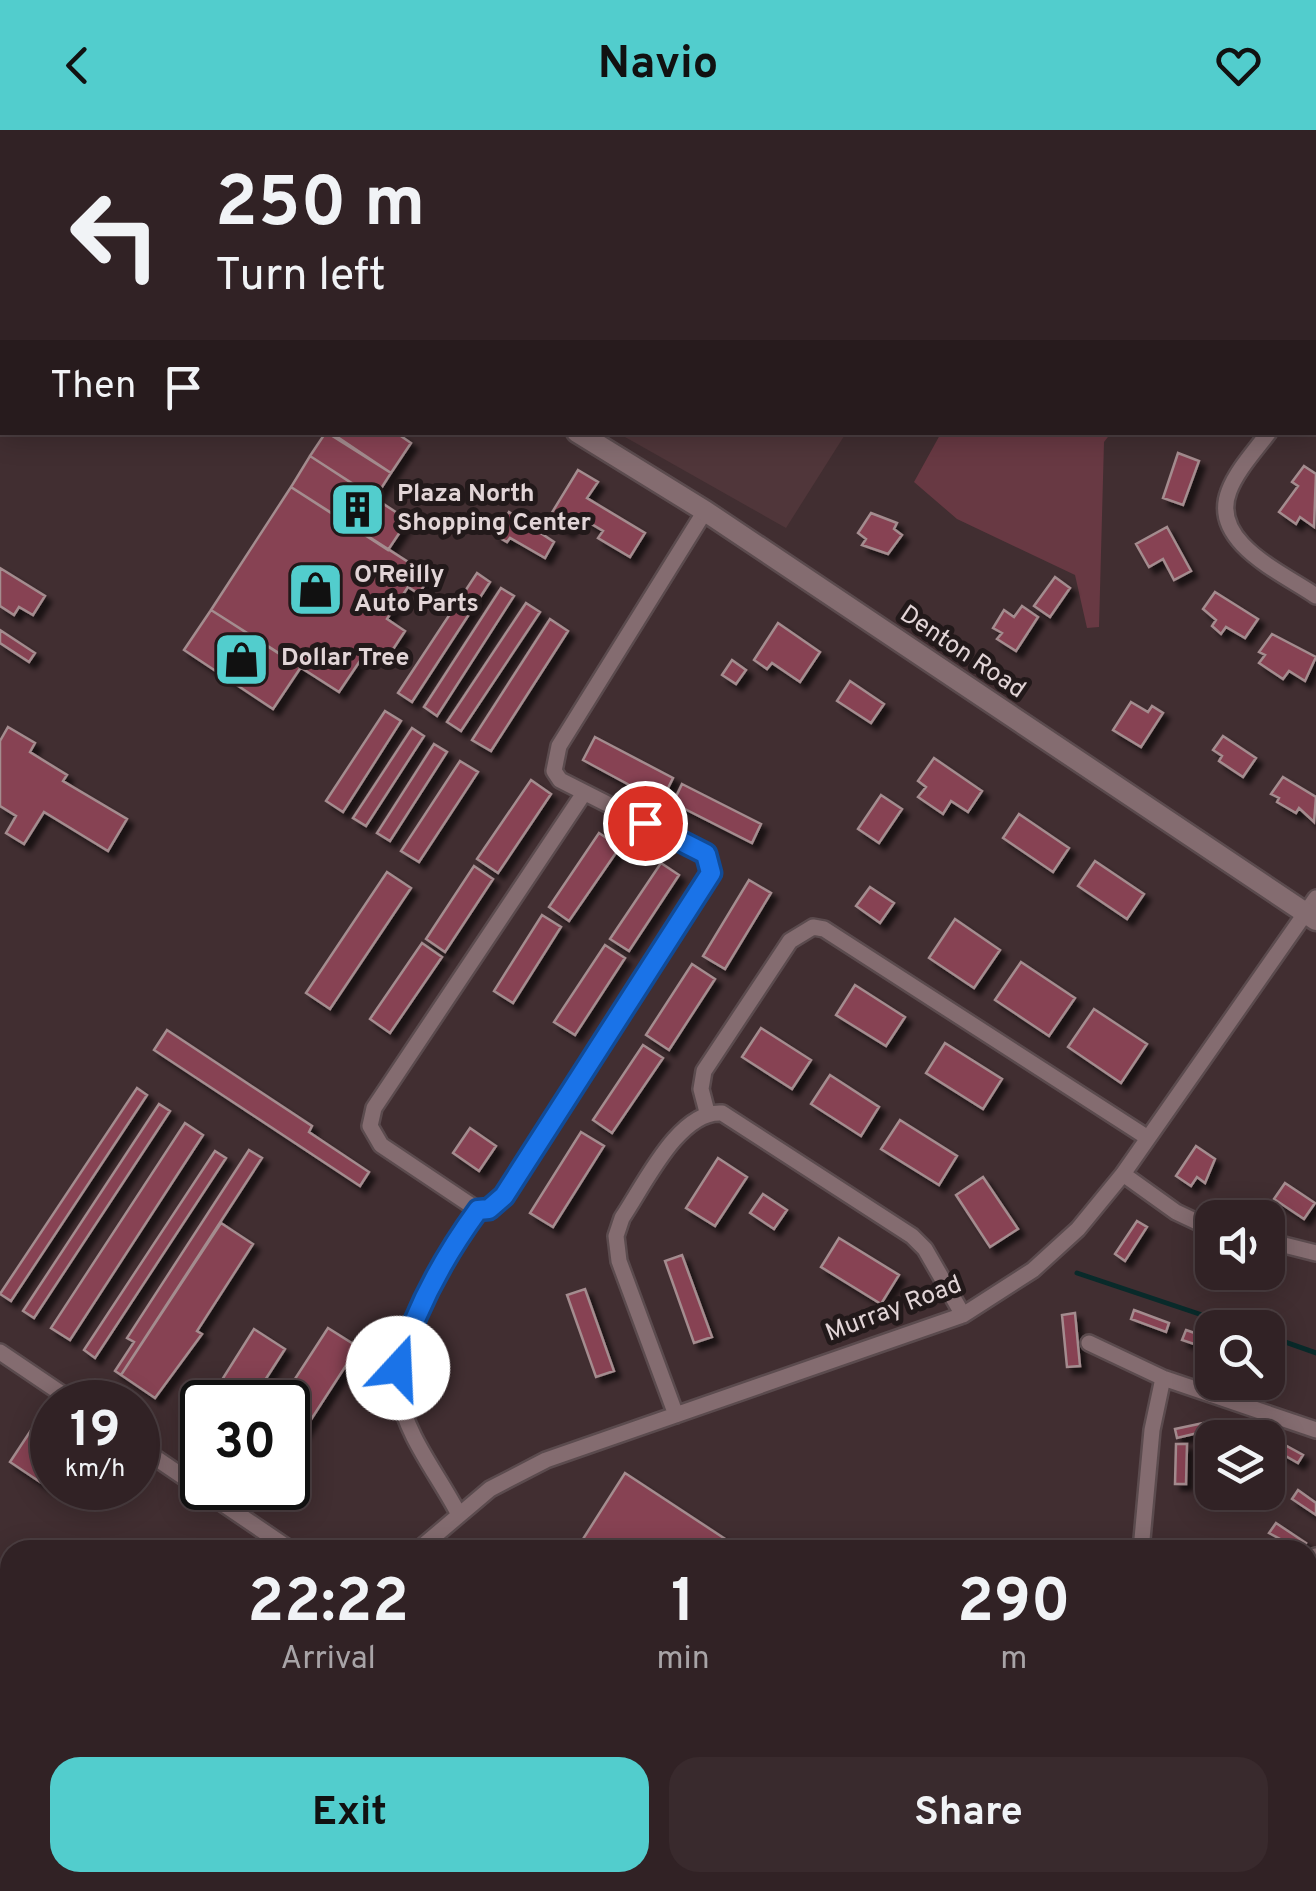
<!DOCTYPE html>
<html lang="en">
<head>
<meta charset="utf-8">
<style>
  body { margin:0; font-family:Overpass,sans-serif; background:#392a2d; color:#f1f3f6; height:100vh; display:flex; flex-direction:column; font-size:38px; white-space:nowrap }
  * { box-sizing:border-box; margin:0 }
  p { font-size:32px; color:#a8a4a7 }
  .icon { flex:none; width:55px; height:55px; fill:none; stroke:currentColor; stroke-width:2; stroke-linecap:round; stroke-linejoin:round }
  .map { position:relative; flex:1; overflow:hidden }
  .details { position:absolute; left:0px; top:1410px; width:1318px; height:352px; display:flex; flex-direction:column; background:#312225; border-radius:30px 30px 0 0; box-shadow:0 5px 25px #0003,0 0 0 2px #4c3f42 }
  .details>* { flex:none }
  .hud { position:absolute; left:0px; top:0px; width:1318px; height:305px; box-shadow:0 5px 25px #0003,0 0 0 2px #4c3f42; background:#312225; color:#f1f3f6; overflow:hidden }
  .tools { position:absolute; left:1195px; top:1070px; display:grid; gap:20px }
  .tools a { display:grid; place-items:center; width:90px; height:90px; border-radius:20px; background:#312225; box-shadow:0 5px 25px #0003,0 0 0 2px #4c3f42; font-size:50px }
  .speed { position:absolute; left:30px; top:1250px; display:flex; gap:20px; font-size:50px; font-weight:700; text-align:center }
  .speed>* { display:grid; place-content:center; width:130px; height:130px; border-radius:50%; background:#312225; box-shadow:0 5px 25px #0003,0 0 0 2px #4c3f42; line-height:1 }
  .speed small { font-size:25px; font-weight:400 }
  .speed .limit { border:5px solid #111; border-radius:15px; background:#fff; color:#111 }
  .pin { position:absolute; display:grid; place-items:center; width:85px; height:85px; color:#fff; margin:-42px; border:5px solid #fff; border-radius:50%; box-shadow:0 2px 10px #0007 }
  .me { position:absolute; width:110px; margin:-55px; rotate:20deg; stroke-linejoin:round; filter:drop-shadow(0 0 8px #0008) }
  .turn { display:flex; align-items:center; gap:35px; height:210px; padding:0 50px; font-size:45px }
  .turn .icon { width:130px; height:130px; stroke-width:2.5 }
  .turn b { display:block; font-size:70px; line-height:85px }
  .then { display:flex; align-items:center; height:95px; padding:0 50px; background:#0003; gap:20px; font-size:38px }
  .eta { display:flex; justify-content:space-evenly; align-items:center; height:170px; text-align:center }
  .eta b { font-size:60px; font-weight:700; line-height:70px }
  .button { display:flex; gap:20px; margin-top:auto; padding:20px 50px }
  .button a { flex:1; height:115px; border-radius:30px; background:#52cdcd; color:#111; font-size:40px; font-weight:700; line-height:115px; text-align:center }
  .button a+a { background:#392a2d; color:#f1f3f6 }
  header { display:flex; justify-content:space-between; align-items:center; height:130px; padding:0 50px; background:#52cdcd; color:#111; font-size:45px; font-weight:700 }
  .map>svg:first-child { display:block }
</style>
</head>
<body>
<header><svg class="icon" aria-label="back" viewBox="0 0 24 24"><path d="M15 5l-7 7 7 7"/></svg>Navio<svg class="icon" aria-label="heart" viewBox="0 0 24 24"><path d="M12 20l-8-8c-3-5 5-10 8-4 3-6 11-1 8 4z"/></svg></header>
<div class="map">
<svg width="1316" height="1761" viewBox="0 0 1316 1761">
  <defs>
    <filter id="shadow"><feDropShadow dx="6" dy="6" stdDeviation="2.5" flood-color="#0009"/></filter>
  </defs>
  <rect width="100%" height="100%" fill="#412e31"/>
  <path fill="#50363a" d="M618,303H846L786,398Z"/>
  <path fill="#683943" d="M941,303H1111L1104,312L1099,497L1087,498L1075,445L957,389L914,352Z"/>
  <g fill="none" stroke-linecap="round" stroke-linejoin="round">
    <path stroke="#092a2a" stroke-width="5" d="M1077,1143L1241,1198
      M1268,1206L1316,1223"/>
  </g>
  <path fill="#874352" stroke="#a48c8f" stroke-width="2.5" filter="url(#shadow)" d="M293,0H400L291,2Z
    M326,302L391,343L375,368L310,326Z
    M330,302H395L411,313L391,343Z
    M1178,323L1199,331L1183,375L1163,368Z
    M310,326L408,390L388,420L291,357Z
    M1304,336L1316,344L1314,397L1300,387L1296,394L1279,382L1298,356L1292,352Z
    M578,340L598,352L587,368L645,403L630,427L598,408L603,401L578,386L568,401L548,389Z
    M291,357L430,446L419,464L408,457L387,489L405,501L386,530L368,519L339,562L211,480Z
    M509,382L554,412L545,428L510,408L507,412L495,405Z
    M871,383L897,393L894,399L902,405L888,424L862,415L866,409L858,403Z
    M1167,397L1191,441L1174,450L1163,429L1149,437L1136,414Z
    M0,438L45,466L33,485L19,477L14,485L0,476Z
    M477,443L490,452L412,572L398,563Z
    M1055,447L1070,458L1050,487L1034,476Z
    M501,458L514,466L437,586L424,577Z
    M1215,462L1258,489L1245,508L1226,497L1221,504L1212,496L1216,490L1203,479Z
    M526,473L540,482L461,601L447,592Z
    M1022,476L1038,487L1016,521L997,509L1002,503L993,498L1004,480L1014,487Z
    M211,480L301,537L273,579L184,520Z
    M550,489L568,501L491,621L472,610Z
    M778,493L820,522L800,552L772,533L767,539L754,530Z
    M0,500L35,523L29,532L0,513Z
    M1272,504L1316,527L1305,551L1289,541L1283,549L1259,533L1265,525L1259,522Z
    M732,530L746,540L736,554L722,545Z
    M850,551L884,574L871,593L837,571Z
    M1131,572L1148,582L1152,576L1163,583L1141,617L1113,600Z
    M385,581L401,591L343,682L326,671Z
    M8,597L35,613L30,622L67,645L63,651L127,689L108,721L44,682L24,714L6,703L16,686L0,676V611Z
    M412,598L424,606L366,696L353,688Z
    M1223,606L1256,628L1243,647L1219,631L1222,626L1213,620Z
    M595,607L673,648L661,672L583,630Z
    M434,614L447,622L390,711L377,703Z
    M934,628L982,661L968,682L951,671L943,684L918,667L926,657L918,651Z
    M460,631L478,642L419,732L401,721Z
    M1283,647L1316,667L1314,692L1299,678L1296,683L1277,672L1279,668L1271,664Z
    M531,650L551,664L498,743L477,729Z
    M682,654L761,694L752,713L673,673Z
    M881,665L902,679L879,713L858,699Z
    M1019,684L1069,718L1053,742L1003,708Z
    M599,703L620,717L569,791L549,777Z
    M1095,731L1144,764L1127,789L1078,756Z
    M661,733L679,745L629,821L610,809Z
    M474,736L493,749L445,822L426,809Z
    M387,742L411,758L330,879L306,863Z
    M749,750L771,763L725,839L703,826Z
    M870,757L894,773L880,793L856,776Z
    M542,785L561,797L513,873L494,861Z
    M955,789L1000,820L974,858L929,828Z
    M422,813L442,827L390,903L370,889Z
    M605,815L625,828L575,905L554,892Z
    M1021,832L1075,868L1049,906L995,870Z
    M692,834L715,849L669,920L646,905Z
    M855,855L905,887L886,916L836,885Z
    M1094,879L1147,914L1121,953L1068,917Z
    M761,898L811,930L792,959L742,927Z
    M167,900L312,996L309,1002L369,1042L360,1056L154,920Z
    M945,913L1002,949L983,979L926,943Z
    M643,915L663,928L612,1003L593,990Z
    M830,945L879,977L861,1006L811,974Z
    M137,958L147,965L11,1171L0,1164Z
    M159,974L170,981L34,1188L23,1181Z
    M900,990L957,1026L939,1055L881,1019Z
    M185,993L203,1005L70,1210L51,1198Z
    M470,998L496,1016L479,1041L453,1023Z
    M581,1002L604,1016L553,1097L530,1083Z
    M1196,1016L1215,1029L1205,1053L1197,1047L1191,1056L1176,1046Z
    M249,1020L262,1028L121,1245L115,1241L134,1212L127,1208Z
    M215,1021L226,1028L95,1228L84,1220Z
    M718,1028L747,1047L715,1096L686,1078Z
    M983,1047L1018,1099L990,1117L956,1065Z
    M1285,1053L1315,1073L1304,1089L1274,1069Z
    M763,1064L787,1080L774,1099L750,1083Z
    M1137,1091L1147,1097L1125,1131L1115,1124Z
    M221,1093L253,1114L197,1201L202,1204L155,1268L121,1245Z
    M839,1108L899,1145L881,1174L821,1137Z
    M682,1125L712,1207L694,1213L665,1131Z
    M585,1159L614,1241L596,1247L567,1165Z
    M1134,1180L1169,1193L1166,1202L1131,1189Z
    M1075,1183L1080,1236L1067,1237L1062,1185Z
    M328,1198L358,1217L301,1305L288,1297V1272H280Z
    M254,1199L285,1219L251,1272H208Z
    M1186,1200L1212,1209V1220L1182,1210Z
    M41,1285L52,1293L49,1358L10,1332Z
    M1208,1292L1210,1300L1177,1308L1175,1299Z
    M1265,1304L1303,1325L1298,1333L1268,1316Z
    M1207,1308L1212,1310V1326L1206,1350L1195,1347Z
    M1176,1314H1187L1186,1354H1175Z
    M625,1343L742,1420H576Z
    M1298,1360L1316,1373V1385L1292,1369Z
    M1276,1393L1306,1413L1301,1420L1269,1403Z
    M361,1752H529L524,1761H356Z
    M547,1752H714L709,1761H542Z
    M859,1752H1049L1062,1761H854Z"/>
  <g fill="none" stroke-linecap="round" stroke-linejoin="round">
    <defs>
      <path id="minor" d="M729,0L732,2
        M516,2L517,0
        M1315,239L1316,237
        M1269,302C1255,321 1237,340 1229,361C1209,412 1283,443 1316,466
        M584,663L374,978L370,996L381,1015L478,1080L489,1079L504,1066L711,743L706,724L560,650L554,641L559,616L705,381
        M707,982L701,959L704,941L790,811L813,797L824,799L1148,1008
        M1123,1044L1176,1082L1212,1099
        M1268,1111L1316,1123
        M1089,1213L1163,1248L1316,1300
        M0,1222L74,1272
        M676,1285L619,1131L616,1106L622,1088C645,1054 679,980 722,983L912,1106L925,1119L963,1185
        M138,1316L291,1420
        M458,1383C439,1346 406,1306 399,1264C389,1211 447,1122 478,1080
        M418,1420L490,1359L546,1330L963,1185L1033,1140L1078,1099L1123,1044L1316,768
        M1141,1420L1152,1300L1163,1248
        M1308,1437L1316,1426
        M1308,1585L1316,1590
        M1279,1752L1292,1761
        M190,1761L196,1752"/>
      <path id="tertiary" d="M577,302L705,381L1316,790"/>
      <path id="trunk" d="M99,2L100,0
        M143,2L145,0
        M164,2L165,0
        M0,4L2,8
        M0,156L2,152
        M0,226L2,222"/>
    </defs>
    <use href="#minor" stroke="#5b4b4e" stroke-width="20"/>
    <use href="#tertiary" stroke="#5b4b4e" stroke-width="25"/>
    <use href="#trunk" stroke="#5b4b4e" stroke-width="30"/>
    <use href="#minor" stroke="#846c70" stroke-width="15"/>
    <use href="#tertiary" stroke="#846c70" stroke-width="20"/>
    <use href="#trunk" stroke="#3aa2a3" stroke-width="25"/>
  </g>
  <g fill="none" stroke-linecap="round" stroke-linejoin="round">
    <defs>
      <path id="route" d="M398,1238C414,1182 443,1128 478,1080L489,1079L504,1066L711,743L706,724L645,693"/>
    </defs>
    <use href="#route" stroke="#114b97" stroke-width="25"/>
    <use href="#route" stroke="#1a73e8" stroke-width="18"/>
  </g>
  <defs>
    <symbol id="building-square" viewBox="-11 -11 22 22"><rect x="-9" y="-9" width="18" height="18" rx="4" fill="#52cdcd" stroke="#22191a"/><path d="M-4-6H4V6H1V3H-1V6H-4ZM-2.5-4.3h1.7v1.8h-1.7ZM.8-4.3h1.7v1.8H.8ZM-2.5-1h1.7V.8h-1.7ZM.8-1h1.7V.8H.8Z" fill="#111"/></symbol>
    <symbol id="shop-square" viewBox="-11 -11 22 22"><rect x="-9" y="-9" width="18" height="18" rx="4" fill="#52cdcd" stroke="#22191a"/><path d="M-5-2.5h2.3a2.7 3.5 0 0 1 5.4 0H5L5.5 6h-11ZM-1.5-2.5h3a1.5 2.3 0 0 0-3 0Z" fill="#111"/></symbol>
  </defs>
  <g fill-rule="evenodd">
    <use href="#building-square" x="326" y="348" width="63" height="63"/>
    <use href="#shop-square" x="284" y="428" width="63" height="63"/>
    <use href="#shop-square" x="210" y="498" width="63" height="63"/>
  </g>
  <g text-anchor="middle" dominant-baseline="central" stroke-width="10" stroke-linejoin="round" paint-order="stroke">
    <g font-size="25" font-weight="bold" fill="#e2d5d7" stroke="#22191a" text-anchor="start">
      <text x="397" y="365">Plaza North<tspan x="397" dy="29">Shopping Center</tspan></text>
      <text x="354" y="446">O'Reilly<tspan x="354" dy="29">Auto Parts</tspan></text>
      <text x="281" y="529">Dollar Tree</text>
    </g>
    <g font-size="25" fill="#e2d5d7" stroke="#22191a">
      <text transform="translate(962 523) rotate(34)">Denton Road</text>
      <text transform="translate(894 1180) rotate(-21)">Murray Road</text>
    </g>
  </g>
</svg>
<div class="tools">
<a><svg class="icon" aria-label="sound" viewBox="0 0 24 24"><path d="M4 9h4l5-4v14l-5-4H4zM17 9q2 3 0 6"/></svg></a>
<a><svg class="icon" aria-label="search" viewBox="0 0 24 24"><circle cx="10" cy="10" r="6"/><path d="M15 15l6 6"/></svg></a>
<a><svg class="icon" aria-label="layers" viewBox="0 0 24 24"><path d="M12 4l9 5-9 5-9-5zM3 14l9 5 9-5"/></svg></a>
</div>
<div class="speed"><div>19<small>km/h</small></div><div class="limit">30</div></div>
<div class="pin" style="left:645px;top:693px;background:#d93025"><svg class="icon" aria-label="arrive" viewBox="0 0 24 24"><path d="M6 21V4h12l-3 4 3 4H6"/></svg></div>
<svg class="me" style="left:398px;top:1238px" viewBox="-20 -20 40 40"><circle r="19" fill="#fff"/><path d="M0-13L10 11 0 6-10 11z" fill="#1a73e8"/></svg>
<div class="hud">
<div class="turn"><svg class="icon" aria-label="left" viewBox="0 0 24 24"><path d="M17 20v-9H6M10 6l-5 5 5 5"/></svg><div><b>250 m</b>Turn left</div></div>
<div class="then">Then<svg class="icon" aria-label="arrive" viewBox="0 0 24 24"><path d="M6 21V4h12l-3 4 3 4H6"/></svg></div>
</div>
<section class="details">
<div class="eta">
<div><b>22:22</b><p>Arrival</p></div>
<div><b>1</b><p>min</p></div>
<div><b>290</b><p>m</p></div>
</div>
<div class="button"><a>Exit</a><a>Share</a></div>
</section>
</div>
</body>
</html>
